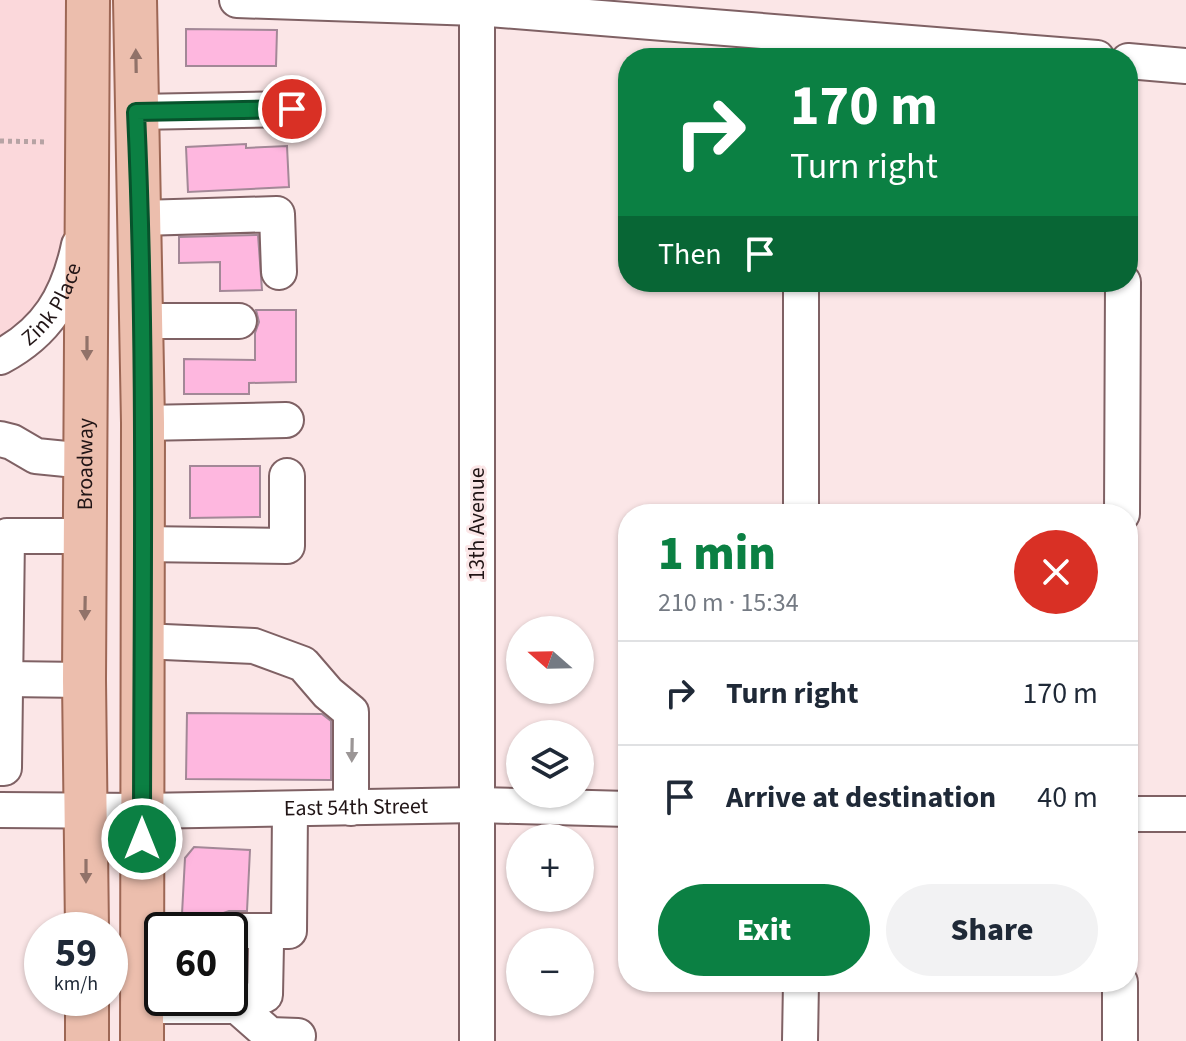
<!DOCTYPE html>
<html lang="en">
<head>
<meta charset="utf-8">
<style>
  body { margin:0; font-family:"Source Sans 3",sans-serif; background:#f2f2f3; color:#1f2937; height:100vh; display:flex; flex-direction:column; font-size:30px; white-space:nowrap }
  * { box-sizing:border-box; margin:0 }
  p { font-size:26px; color:#747a83 }
  .icon { flex:none; width:44px; height:44px; fill:none; stroke:currentColor; stroke-width:2; stroke-linecap:round; stroke-linejoin:round }
  .map { position:relative; flex:1; overflow:hidden }
  .panel { position:absolute; left:618px; top:504px; width:520px; height:488px; display:flex; flex-direction:column; background:#fff; border-radius:32px; box-shadow:0 2px 6px #0004 }
  .panel>* { flex:none }
  .guide { position:absolute; left:618px; top:48px; width:520px; height:244px; border-radius:32px; box-shadow:0 2px 6px #0004; background:#0b8043; color:#fff; overflow:hidden }
  .needle { width:52px; rotate:290deg }
  .fabs { position:absolute; left:506px; top:616px; display:grid; gap:16px }
  .fabs a { display:grid; place-items:center; width:88px; height:88px; border-radius:50%; background:#fff; box-shadow:0 2px 6px #0004; font-size:40px }
  .speed { position:absolute; left:24px; top:912px; display:flex; gap:16px; font-size:40px; font-weight:700; text-align:center }
  .speed>* { display:grid; place-content:center; width:104px; height:104px; border-radius:50%; background:#fff; box-shadow:0 2px 6px #0004; line-height:1 }
  .speed small { font-size:20px; font-weight:400 }
  .speed .limit { border:4px solid #111; border-radius:12px; background:#fff; color:#111 }
  .pin { position:absolute; display:grid; place-items:center; width:68px; height:68px; color:#fff; margin:-34px; border:4px solid #fff; border-radius:50%; box-shadow:0 2px 8px #0007 }
  .me { position:absolute; width:88px; margin:-44px; rotate:0deg; stroke-linejoin:round; filter:drop-shadow(0 0 6px #0008) }
  .turn { display:flex; align-items:center; gap:28px; height:168px; padding:0 40px; font-size:36px }
  .turn .icon { width:104px; height:104px; stroke-width:2.5 }
  .turn b { display:block; font-size:56px; line-height:68px }
  .then { display:flex; align-items:center; height:76px; padding:0 40px; background:#0003; gap:16px; font-size:30px }
  .round { display:grid; place-items:center; flex:none; width:84px; height:84px; border-radius:42px; background:#f2f2f3 }
  .head { display:flex; align-items:center; justify-content:space-between; height:136px; padding:0 40px }
  h1 { font-size:48px; font-weight:800; line-height:60px; color:#0b8043 }
  .action { display:flex; gap:16px; margin-top:auto; padding:16px 40px }
  .action a { flex:1; height:92px; border-radius:48px; background:#0b8043; color:#fff; font-size:32px; font-weight:800; line-height:92px; text-align:center }
  .action a+a { background:#f2f2f3; color:#1f2937 }
  ul { padding:0; list-style:none }
  li { display:flex; align-items:center; gap:24px; height:104px; padding:0 40px; border-top:2px solid #e0e1e3 }
  li div { flex:1 }
  li b { display:block; font-size:30px }
  li em { font-style:normal }
  .map>svg:first-child { display:block }
</style>
</head>
<body>
<div class="map">
<svg width="1186" height="1041" viewBox="0 0 1186 1041">
  <rect width="100%" height="100%" fill="#fbe6e7"/>
  <path fill="#fbd8db" d="M0,0H88L77,255L0,357Z"/>
  <path fill="#feb7df" stroke="#a38897" stroke-width="2" d="M186,29L277,30L276,66H186Z
    M246,144V148L287,146L289,187L188,192L186,147Z
    M258,235L262,290L220,291V262L179,263V237Z
    M256,310H296V382L249,383V394H184V359L255,360V333L259,322Z
    M190,466H260V517L190,518Z
    M187,713L322,714L331,721V780L186,779Z
    M194,847L250,850L247,911H229L218,915L182,914L185,858Z
    M230,951H246L245,981L233,986H230Z"/>
  <g fill="none" stroke-linecap="round" stroke-linejoin="round">
    <defs>
      <g id="minor">
        <path d="M237,0L477,8L1097,58"/>
        <path d="M1128,61L1186,66"/>
        <path d="M136,112L292,109"/>
        <path d="M141,218L277,214L279,272"/>
        <path d="M801,282V514"/>
        <path d="M141,321H239"/>
        <path id="s1" d="M0,357C47,332 68,297 79,245"/>
        <path d="M143,423L286,420"/>
        <path d="M0,439L12,442L36,456L86,461"/>
        <path d="M1122,514L1123,282"/>
        <path d="M141,544L287,546V476"/>
        <path d="M142,641L254,646L303,664L328,693L351,712V808"/>
        <path d="M6,679L84,680"/>
        <path d="M0,768H4L7,536H86"/>
        <path id="s2" d="M0,810L142,811L477,805L628,809"/>
        <path d="M1128,814H1186"/>
        <path d="M230,931H289L290,809"/>
        <path d="M142,1006H237L270,1035L298,1036"/>
        <path d="M237,1006L265,995L266,944"/>
        <path d="M477,1041V8"/>
        <path d="M800,1041L801,982"/>
        <path d="M1120,1041V982"/>
      </g>
      <g id="major">
        <path d="M135,0L143,423L142,1041"/>
        <path id="s3" d="M87,930L84,680L88,0"/>
        <path d="M87,998V1041"/>
      </g>
    </defs>
    <use href="#minor" stroke="#7f6164" stroke-width="38"/>
    <use href="#major" stroke="#9d6755" stroke-width="46"/>
    <path stroke="#b6a3a4" stroke-width="5" stroke-dasharray="4 4" stroke-linecap="butt" d="M0,141L46,142"/>
    <use href="#minor" stroke="#fff" stroke-width="34"/>
    <use href="#major" stroke="#ecbead" stroke-width="42"/>
  </g>
  <defs><path id="oneway-solid" d="M-6-.8H1V-3.2L6.5 0L1 3.2V.8H-6Z" transform="scale(2)"/></defs>
  <g fill="#917269">
    <use href="#oneway-solid" transform="translate(136 61) rotate(-91)"/>
    <use href="#oneway-solid" transform="translate(87 348) rotate(90)"/>
    <use href="#oneway-solid" transform="translate(85 608) rotate(91)"/>
    <use href="#oneway-solid" transform="translate(86 871) rotate(90)"/>
  </g>
  <use fill="#9b9696" href="#oneway-solid" transform="translate(352 750) rotate(91)"/>
  <g fill="none" stroke-linecap="round" stroke-linejoin="round">
    <defs>
      <path id="route" d="M142,839C142,597 147,354 136,112L292,109"/>
    </defs>
    <use href="#route" stroke="#07532c" stroke-width="20"/>
    <use href="#route" stroke="#0b8043" stroke-width="14"/>
  </g>
  <g text-anchor="middle" dominant-baseline="central" stroke-width="6" stroke-linejoin="round" paint-order="stroke">
    <g font-size="22" fill="#211516" stroke="#fbe6e7">
      <text stroke="none"><textPath href="#s1" startOffset="76">Zink Place</textPath></text>
      <text stroke="none"><textPath href="#s3" startOffset="466">Broadway</textPath></text>
      <text transform="translate(477 524) rotate(-90)">13th Avenue</text>
      <text stroke="none"><textPath href="#s2" startOffset="356">East 54th Street</textPath></text>
    </g>
  </g>
</svg>
<div class="fabs">
<a><svg class="needle" viewBox="-14 -14 28 28"><path d="M0-13l5 13h-10z" fill="#e53935"/><path d="M0 13l5-13h-10z" fill="#747a83"/></svg></a>
<a><svg class="icon" aria-label="layers" viewBox="0 0 24 24"><path d="M12 4l9 5-9 5-9-5zM3 14l9 5 9-5"/></svg></a>
<a>+</a>
<a>−</a>
</div>
<div class="speed"><div>59<small>km/h</small></div><div class="limit">60</div></div>
<div class="pin" style="left:292px;top:109px;background:#d93025"><svg class="icon" aria-label="arrive" viewBox="0 0 24 24"><path d="M6 21V4h12l-3 4 3 4H6"/></svg></div>
<svg class="me" style="left:142px;top:839px" viewBox="-20 -20 40 40"><circle r="17" fill="#0b8043" stroke="#fff" stroke-width="3"/><path d="M0-11L8 9 0 5-8 9z" fill="#fff"/></svg>
<div class="guide">
<div class="turn"><svg class="icon" aria-label="right" viewBox="0 0 24 24"><path d="M7 20v-9h11M14 6l5 5-5 5"/></svg><div><b>170 m</b>Turn right</div></div>
<div class="then">Then<svg class="icon" aria-label="arrive" viewBox="0 0 24 24"><path d="M6 21V4h12l-3 4 3 4H6"/></svg></div>
</div>
<section class="panel">
<div class="head"><div><h1>1 min</h1><p>210 m · 15:34</p></div><a class="round" style="background:#d93025;color:#fff"><svg class="icon" aria-label="close" viewBox="0 0 24 24"><path d="M6 6l12 12M18 6L6 18"/></svg></a></div>
<ul>
<li><svg class="icon" aria-label="right" viewBox="0 0 24 24"><path d="M7 20v-9h11M14 6l5 5-5 5"/></svg><div><b>Turn right</b></div><em>170 m</em></li>
<li><svg class="icon" aria-label="arrive" viewBox="0 0 24 24"><path d="M6 21V4h12l-3 4 3 4H6"/></svg><div><b>Arrive at destination</b></div><em>40 m</em></li>
</ul>
<div class="action"><a>Exit</a><a>Share</a></div>
</section>
</div>
</body>
</html>
